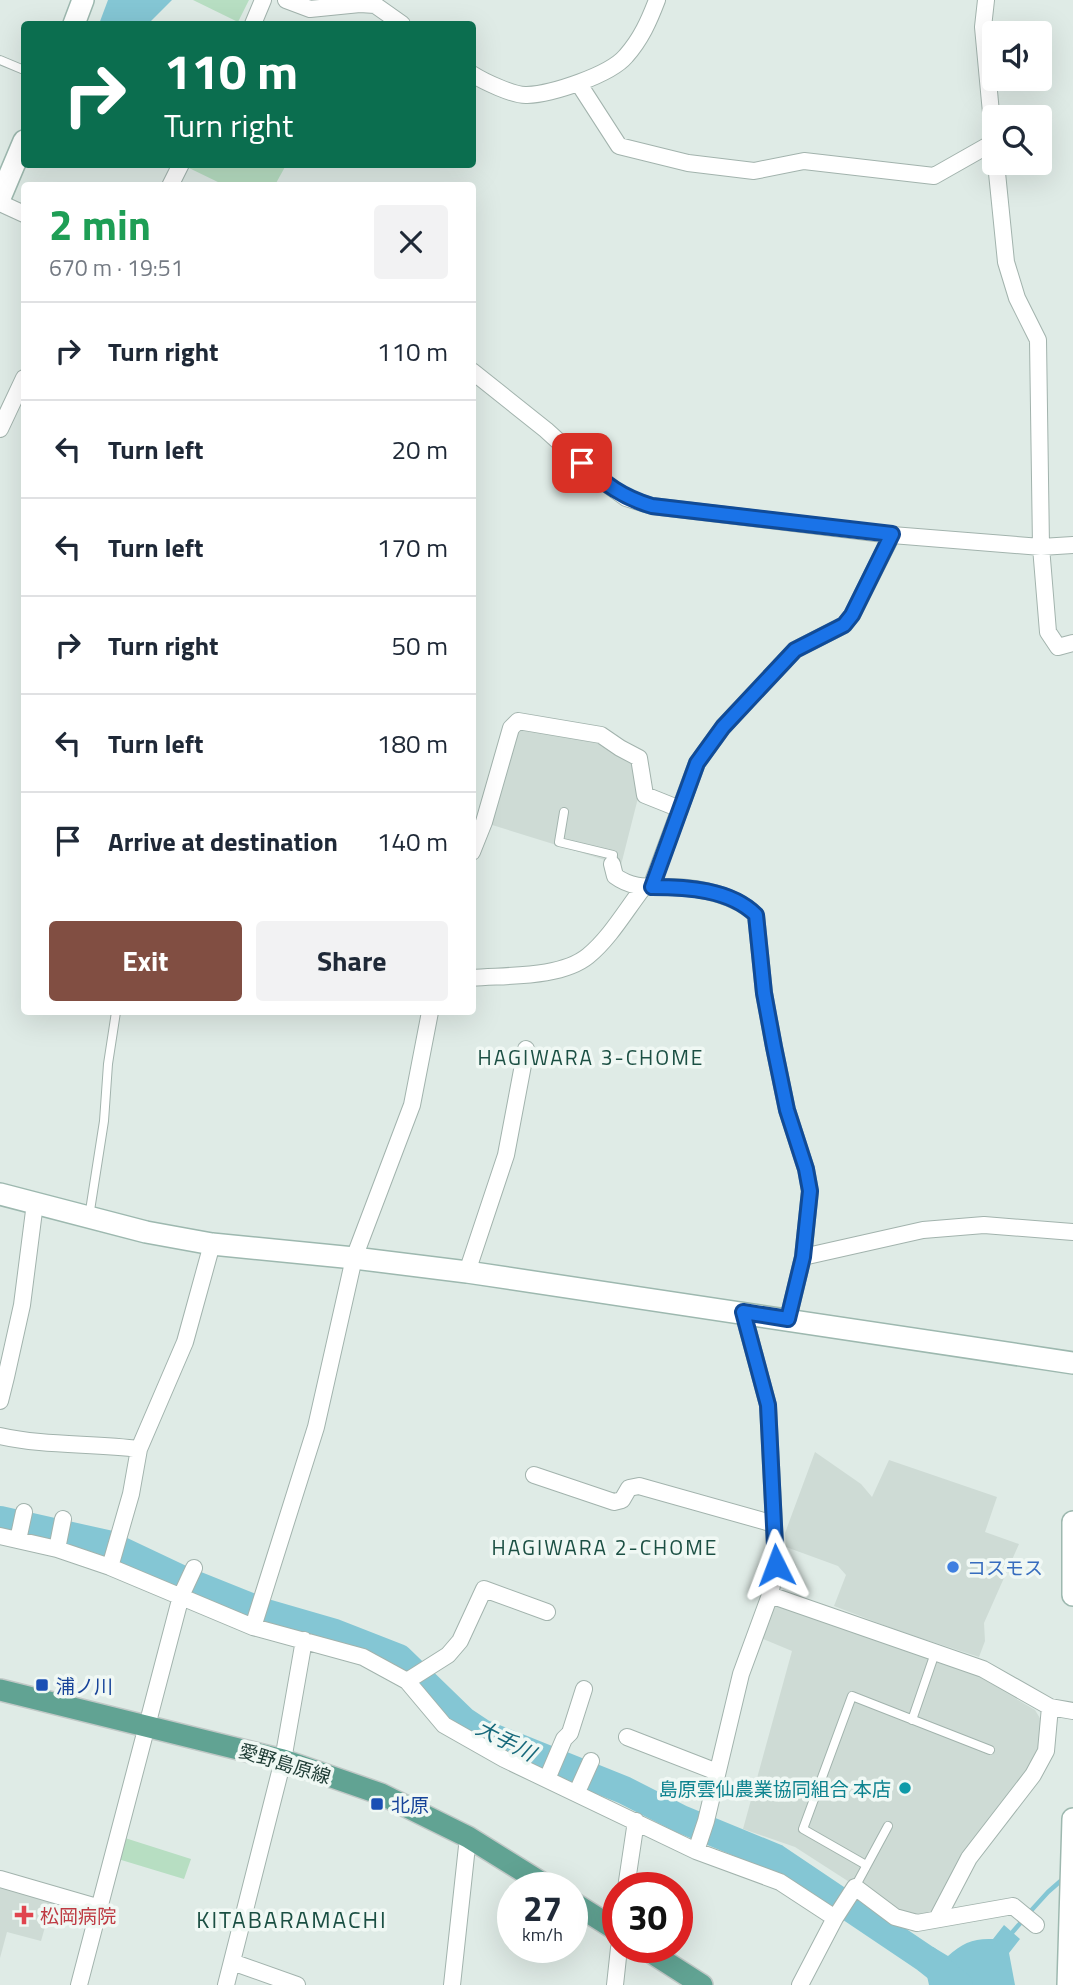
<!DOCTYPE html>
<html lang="en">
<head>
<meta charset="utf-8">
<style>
  body { margin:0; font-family:"Titillium Web","Noto Sans JP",sans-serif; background:#f2f2f3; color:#1f2937; height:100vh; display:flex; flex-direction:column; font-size:26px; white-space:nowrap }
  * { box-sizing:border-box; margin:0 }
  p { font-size:23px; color:#747a83 }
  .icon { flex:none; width:38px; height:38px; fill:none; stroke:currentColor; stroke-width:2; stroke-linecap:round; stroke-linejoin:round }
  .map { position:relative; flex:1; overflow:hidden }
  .drawer { position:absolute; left:21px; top:182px; width:455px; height:833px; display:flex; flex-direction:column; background:#fff; border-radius:7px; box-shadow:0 7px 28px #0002 }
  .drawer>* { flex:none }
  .top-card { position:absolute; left:21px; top:21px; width:455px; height:147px; border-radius:7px; box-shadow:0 7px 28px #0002; background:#0b6e4f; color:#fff; overflow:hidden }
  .controls { position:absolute; left:982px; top:21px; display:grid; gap:14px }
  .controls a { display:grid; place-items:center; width:70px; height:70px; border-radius:7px; background:#fff; box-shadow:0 7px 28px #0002; font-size:35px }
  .speed { position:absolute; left:497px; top:1872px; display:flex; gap:14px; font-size:35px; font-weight:700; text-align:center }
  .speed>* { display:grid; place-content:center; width:91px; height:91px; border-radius:50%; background:#fff; box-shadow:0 7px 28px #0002; line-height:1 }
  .speed small { font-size:18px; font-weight:400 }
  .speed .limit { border:10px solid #d22; background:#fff; color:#111 }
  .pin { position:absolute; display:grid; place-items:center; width:60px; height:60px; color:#fff; margin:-30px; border-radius:14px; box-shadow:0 4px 10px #0006 }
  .me { position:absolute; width:77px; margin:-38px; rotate:357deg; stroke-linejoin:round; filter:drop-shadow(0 0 5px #0008) }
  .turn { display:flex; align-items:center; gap:24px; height:147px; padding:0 28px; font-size:32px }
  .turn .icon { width:91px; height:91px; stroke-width:2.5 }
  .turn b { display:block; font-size:49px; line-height:60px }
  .round { display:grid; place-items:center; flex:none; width:74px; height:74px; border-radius:7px; background:#f2f2f3 }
  .summary { display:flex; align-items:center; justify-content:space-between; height:119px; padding:0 28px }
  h1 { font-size:42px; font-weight:700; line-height:52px; color:#1e9e55 }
  .action { display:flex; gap:14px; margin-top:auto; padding:14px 28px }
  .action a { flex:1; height:80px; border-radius:7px; background:#814e42; color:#fff; font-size:28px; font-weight:700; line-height:80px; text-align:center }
  .action a+a { background:#f2f2f3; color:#1f2937 }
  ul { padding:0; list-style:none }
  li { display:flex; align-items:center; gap:21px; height:98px; padding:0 28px; border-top:2px solid #e0e1e3 }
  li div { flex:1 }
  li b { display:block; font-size:26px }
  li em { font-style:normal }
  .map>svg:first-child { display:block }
</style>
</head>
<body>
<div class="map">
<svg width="1073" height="1985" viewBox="0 0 1073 1985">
  <rect width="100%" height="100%" fill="#dfebe6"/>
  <path fill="#cedbd5" d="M518,729L604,742L638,767V798L621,865L489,824Z
    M815,1452L861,1484L872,1497L889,1460L997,1497L985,1532L1019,1544L984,1623L985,1641L979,1657L899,1631L834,1606L846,1575L838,1566L786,1547L785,1533Z
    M781,1603L968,1670L1035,1710L1041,1720L1040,1752L961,1860L935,1914L922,1918L899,1914L795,1847L743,1829L792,1651L756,1636L772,1606Z
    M0,1885L53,1899L41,1941L7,1932L0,1958Z"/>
  <path fill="#b7dec2" d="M193,0H249L238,22Z
    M191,164H286V165L275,185L222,184L189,168Z
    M125,1838L191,1859L184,1879L118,1859Z"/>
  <path fill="#84c6d4" d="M108,0H172L148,24H99Z
    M1004,1925L1020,1939L1009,1953L1015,1985H929L927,1976L918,1970L933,1947L948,1956C962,1943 974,1938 993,1939Z"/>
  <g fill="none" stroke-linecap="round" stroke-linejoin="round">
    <path stroke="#84c6d4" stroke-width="4.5" d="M1028,1914L1048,1892L1064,1878
      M1010,1935L1023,1920"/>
    <path stroke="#84c6d4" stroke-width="28" d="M0,1520L107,1544L181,1579L266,1613L335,1633L399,1658L464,1721L482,1733L624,1790L681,1819L776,1858L926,1959L959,1985"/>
    <defs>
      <path id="lane" d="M0,60L24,70
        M564,812L559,842L613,855L612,864
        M89,1217L104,1121L108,1064L116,1012
        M912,1720L935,1653
        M866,1865L803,1829L852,1696L990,1750
        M855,1887L888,1826"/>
      <path id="street" d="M286,0L310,9L360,4L375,5L402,24
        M986,0L983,27L994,145
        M253,24L263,0
        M472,74C483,81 514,96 527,95C552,94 610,75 626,56C641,39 649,21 657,0
        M579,84L619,146L688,163L754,171L804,161L934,176L994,142
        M996,163L1006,262L1017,298L1038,340L1041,547L1048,632L1058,647L1073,643
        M170,186L181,164
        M0,203L24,214
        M472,371L546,430L601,480L626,498L652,506L892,535L1041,547L1073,545
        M0,429L24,378
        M472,852L484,822L511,728L518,721L601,735L620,748L639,758L645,795L680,809
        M612,864L615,876C634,890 652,886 673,887C701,888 736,895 756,915L764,993L774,1047L787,1110L806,1169L810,1191L803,1257L788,1319
        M651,887L697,763L723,727L795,650L844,625L852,615L892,535
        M472,978C507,975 561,978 588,956C610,938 626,910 643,888
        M803,1257L923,1230L984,1225L1073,1232
        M467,1272L506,1155L526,1049
        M0,1375L6,1377L22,1305L35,1203
        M0,1401L6,1377
        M0,1436C43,1446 94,1443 139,1449
        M534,1475L614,1502L622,1500L629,1488L639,1486L774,1524
        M0,1536L57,1549L110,1567L253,1627L363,1657L407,1681L444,1725L504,1759L696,1851L780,1882L835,1918
        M18,1540L24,1512
        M57,1549L63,1519
        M110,1567L131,1494L139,1449L185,1342L212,1244
        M770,1595L983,1669L1050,1707L1073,1711
        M253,1627L316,1427L354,1258L412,1105L430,1012
        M407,1681L448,1655L460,1641L484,1589L547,1612
        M627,1737L717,1772
        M547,1779L564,1739L570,1733L584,1689
        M577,1792L591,1761
        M696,1851L706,1821L741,1674L770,1595L776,1565L768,1405L743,1312
        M0,1879L100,1908
        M626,1888L636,1821
        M937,1919L969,1858L1033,1775L1046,1751L1050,1707
        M232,1962L297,1985
        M79,1985L181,1596L194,1568
        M226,1985L283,1760L304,1640
        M452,1985L468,1837
        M615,1985L619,1948
        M800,1985L835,1918L855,1887L895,1917L917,1923L1013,1906L1036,1925"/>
      <path id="secondary" d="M74,24L83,0
        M0,198L24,141
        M0,1194L146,1232L212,1244L354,1258L467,1272L1073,1363
        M1073,1522V1595
        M1068,1985L1073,1819"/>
      <path id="primary" d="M0,1690L283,1760L381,1794L468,1837L550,1888
        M572,1902L618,1931
        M644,1948L702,1985"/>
    </defs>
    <use href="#lane" stroke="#a2b3ad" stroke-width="10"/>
    <use href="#street" stroke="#a2b3ad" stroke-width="18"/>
    <use href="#secondary" stroke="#9db8af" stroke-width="24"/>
    <use href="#primary" stroke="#c0c8c6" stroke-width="24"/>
    <use href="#lane" stroke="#fff" stroke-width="8"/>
    <use href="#street" stroke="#fff" stroke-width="16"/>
    <use href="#secondary" stroke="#fff" stroke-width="21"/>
    <use href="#primary" stroke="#61a393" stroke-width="21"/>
  </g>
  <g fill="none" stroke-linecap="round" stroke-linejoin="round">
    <defs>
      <path id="route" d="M582,463C605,484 622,497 652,506L892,534L852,615L844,625L795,650L723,727L697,763L652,887C686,887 730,889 756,915L764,993L774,1047L787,1110L806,1169L810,1191L803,1257L788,1319L743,1312L768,1405L776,1565"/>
    </defs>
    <use href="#route" stroke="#114b97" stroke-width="18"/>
    <use href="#route" stroke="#1a73e8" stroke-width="12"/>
  </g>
  <circle fill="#3f7fe0" stroke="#f0f8f4" stroke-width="2.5" cx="953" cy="1567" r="7"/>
  <g fill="#1a4fb4" stroke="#f0f8f4" stroke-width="2.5">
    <rect x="35" y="1678" width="14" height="14" rx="3.5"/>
    <rect x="370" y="1797" width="14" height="14" rx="3.5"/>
  </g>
  <circle fill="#0f9aa8" stroke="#f0f8f4" stroke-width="2.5" cx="905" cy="1788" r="7"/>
  <path fill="#e0444e" stroke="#f0f8f4" stroke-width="2.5" d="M20.5 1904.5h7v7h7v7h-7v7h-7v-7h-7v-7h7z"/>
  <g text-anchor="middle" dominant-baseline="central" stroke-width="7" stroke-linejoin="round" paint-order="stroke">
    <g font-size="19" fill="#366cbe" stroke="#f0f8f4" text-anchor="start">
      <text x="967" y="1567">コスモス</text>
    </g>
    <g font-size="19" fill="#164399" stroke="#f0f8f4" text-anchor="start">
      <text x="56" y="1685">浦ノ川</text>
      <text x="391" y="1804">北原</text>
    </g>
    <g font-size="19" fill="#1f3c35" stroke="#f0f8f4">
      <text transform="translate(285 1763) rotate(17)">愛野島原線</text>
    </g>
    <g font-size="19" fill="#0d838f" stroke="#f0f8f4" text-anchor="end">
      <text x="891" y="1788">島原雲仙農業協同組合 本店</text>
    </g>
    <g font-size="19" fill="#be3a42" stroke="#f0f8f4" text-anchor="start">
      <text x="40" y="1915">松岡病院</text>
    </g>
    <g font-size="21" letter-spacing="2" fill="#1b4f43" stroke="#f0f8f4">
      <text x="591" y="1057">HAGIWARA 3-CHOME</text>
      <text x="605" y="1547">HAGIWARA 2-CHOME</text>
    </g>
    <g font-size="21" font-style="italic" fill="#17697b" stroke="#f0f8f4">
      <text transform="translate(506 1740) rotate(27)">大手川</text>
    </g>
    <g font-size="23" letter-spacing="2" fill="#1b4f43" stroke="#f0f8f4">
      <text x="292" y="1919">KITABARAMACHI</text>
    </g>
  </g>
</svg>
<div class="controls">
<a><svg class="icon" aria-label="sound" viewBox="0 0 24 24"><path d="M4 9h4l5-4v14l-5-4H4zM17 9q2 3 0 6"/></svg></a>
<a><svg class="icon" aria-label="search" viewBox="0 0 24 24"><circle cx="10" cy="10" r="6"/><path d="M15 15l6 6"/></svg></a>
</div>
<div class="speed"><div>27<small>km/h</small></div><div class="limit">30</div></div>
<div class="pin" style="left:582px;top:463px;background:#d93025"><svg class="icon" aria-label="arrive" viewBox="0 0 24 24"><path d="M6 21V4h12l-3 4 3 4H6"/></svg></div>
<svg class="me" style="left:776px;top:1565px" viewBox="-20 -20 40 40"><path d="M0-17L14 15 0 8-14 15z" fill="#1a73e8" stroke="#fff" stroke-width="4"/></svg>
<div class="top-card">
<div class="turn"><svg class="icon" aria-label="right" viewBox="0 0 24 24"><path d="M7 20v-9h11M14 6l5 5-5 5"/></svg><div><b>110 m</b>Turn right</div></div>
</div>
<section class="drawer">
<div class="summary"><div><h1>2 min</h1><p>670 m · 19:51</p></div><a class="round"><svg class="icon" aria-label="close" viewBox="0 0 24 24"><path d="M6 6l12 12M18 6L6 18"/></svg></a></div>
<ul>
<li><svg class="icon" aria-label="right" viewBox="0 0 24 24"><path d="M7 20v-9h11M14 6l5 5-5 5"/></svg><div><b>Turn right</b></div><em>110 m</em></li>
<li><svg class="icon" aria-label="left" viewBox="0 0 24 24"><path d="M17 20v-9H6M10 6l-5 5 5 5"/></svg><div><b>Turn left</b></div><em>20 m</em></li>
<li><svg class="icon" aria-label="left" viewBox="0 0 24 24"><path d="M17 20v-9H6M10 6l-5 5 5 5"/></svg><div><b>Turn left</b></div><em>170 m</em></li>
<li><svg class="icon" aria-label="right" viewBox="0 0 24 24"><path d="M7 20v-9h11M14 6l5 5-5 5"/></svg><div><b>Turn right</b></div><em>50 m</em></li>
<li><svg class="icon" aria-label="left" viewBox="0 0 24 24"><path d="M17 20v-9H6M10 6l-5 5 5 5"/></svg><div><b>Turn left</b></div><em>180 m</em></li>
<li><svg class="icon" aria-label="arrive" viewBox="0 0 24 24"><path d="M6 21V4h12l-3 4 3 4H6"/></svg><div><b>Arrive at destination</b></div><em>140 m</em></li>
</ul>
<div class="action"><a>Exit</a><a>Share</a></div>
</section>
</div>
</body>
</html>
